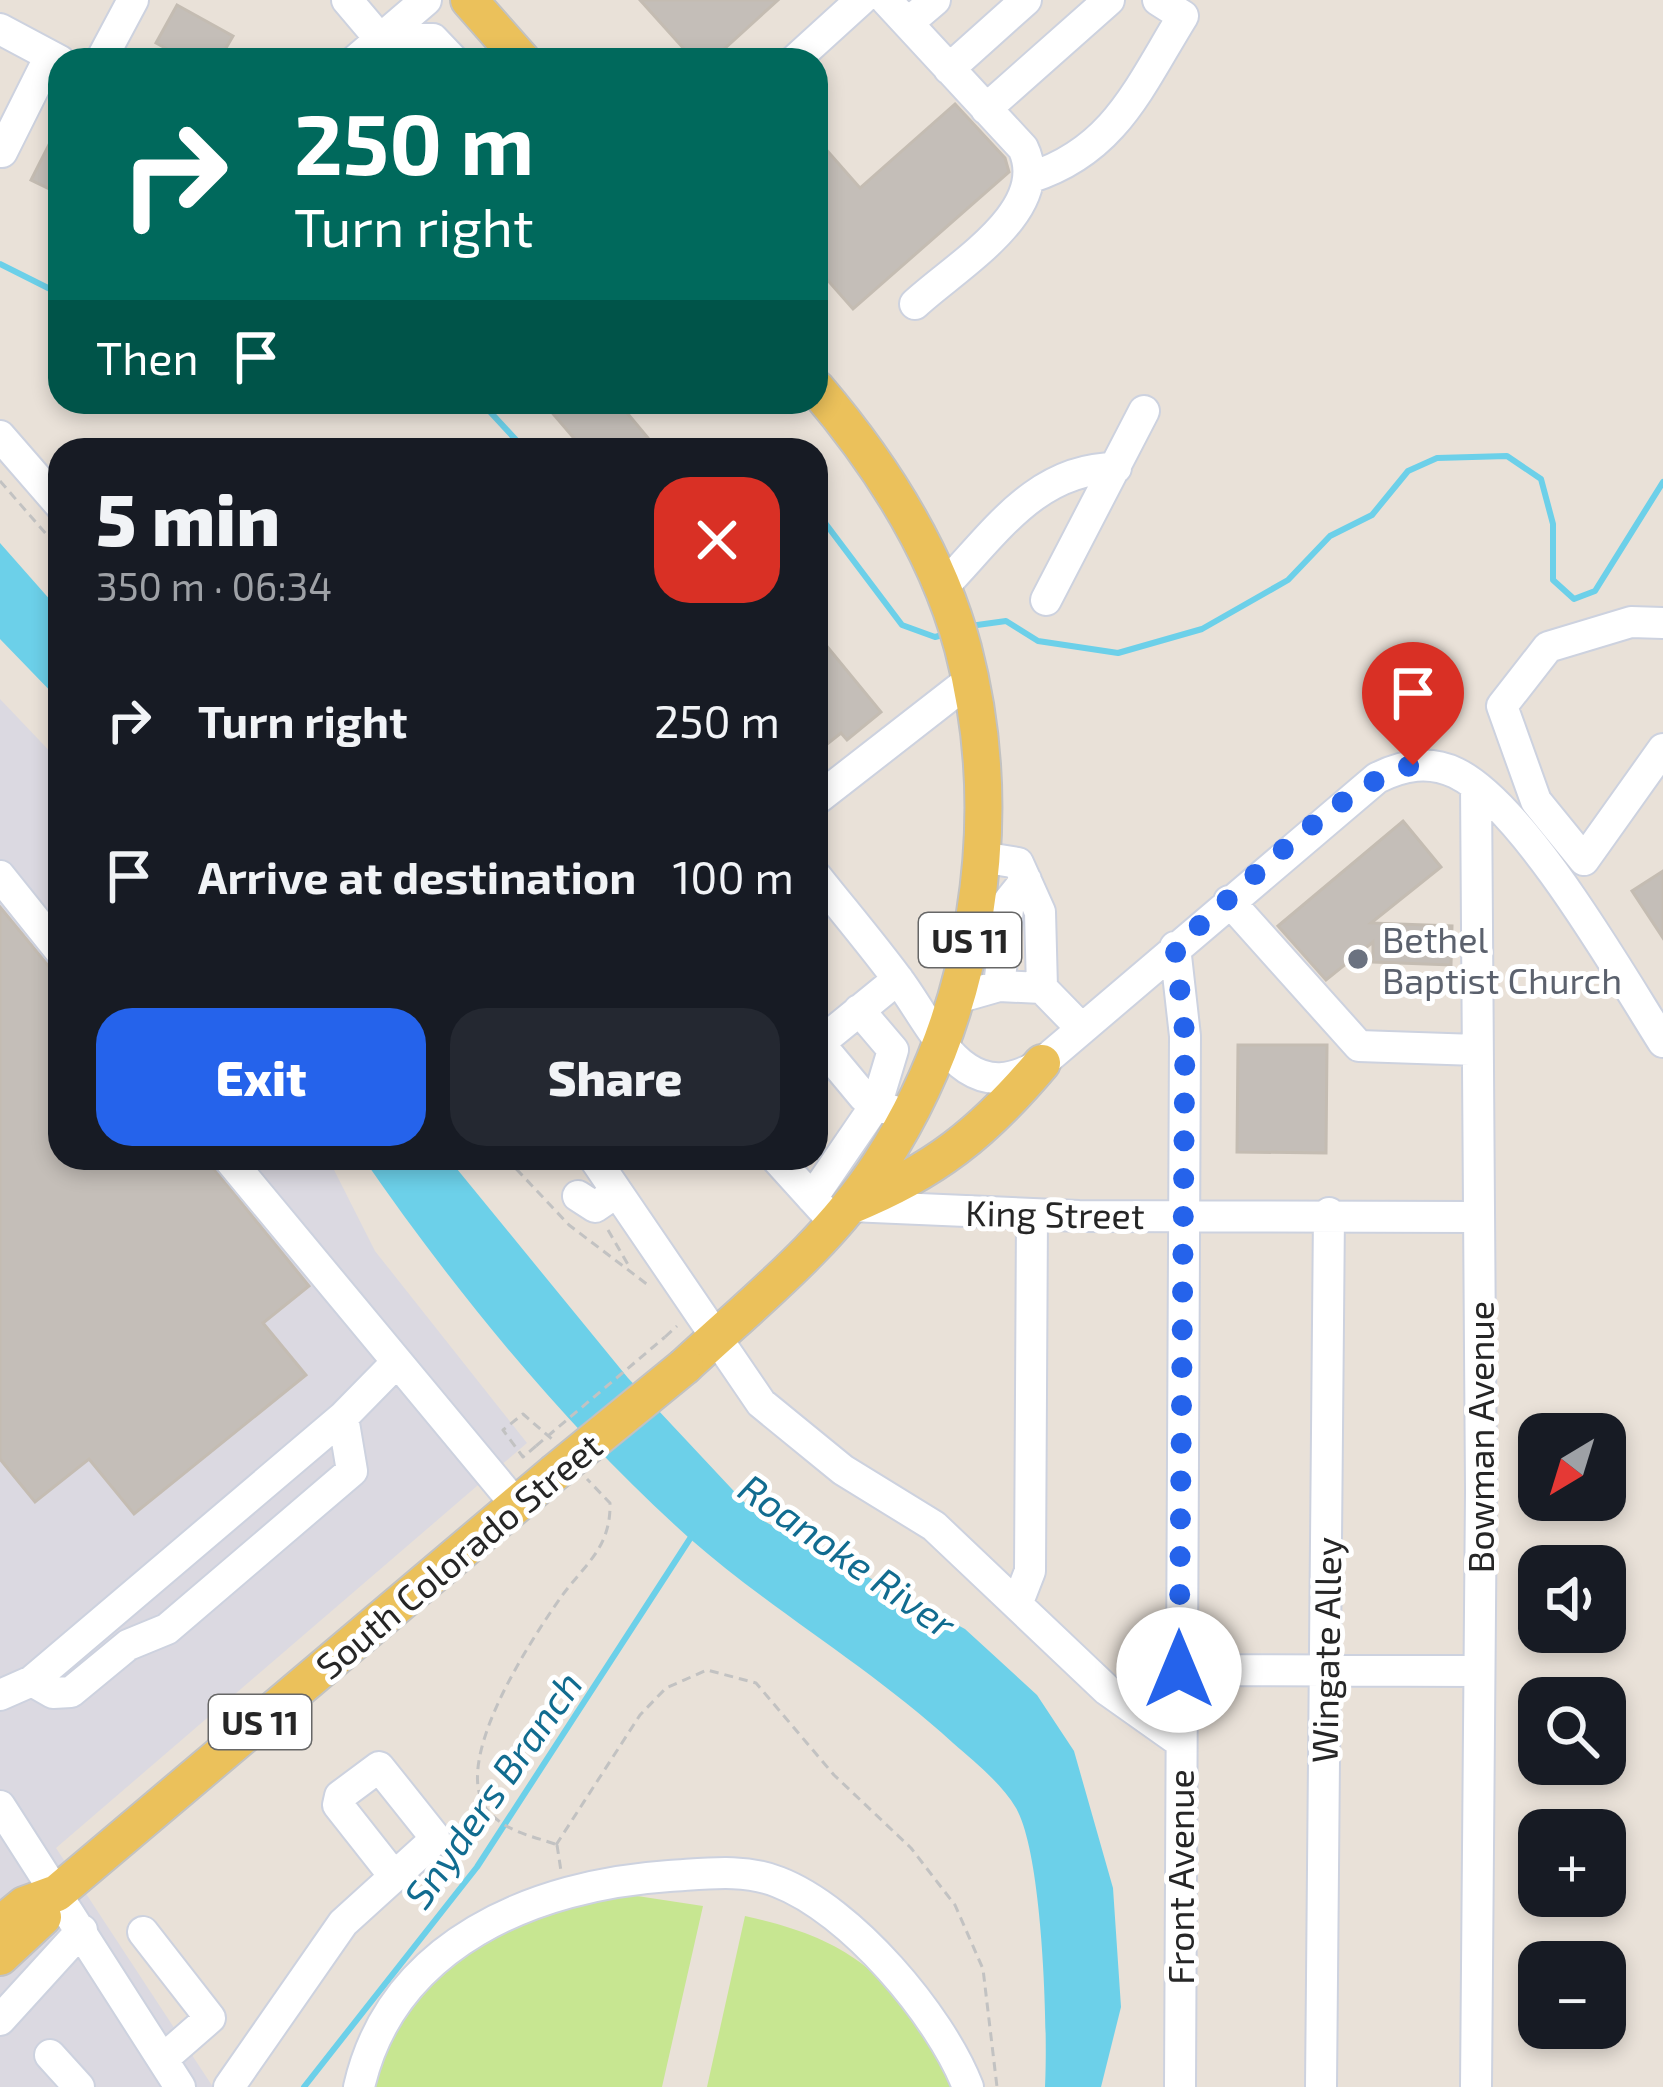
<!DOCTYPE html>
<html lang="en">
<head>
<meta charset="utf-8">
<style>
  body { margin:0; font-family:"Exo 2",sans-serif; background:#242831; color:#f1f3f6; height:100vh; display:flex; flex-direction:column; font-size:45px; white-space:nowrap }
  * { box-sizing:border-box; margin:0 }
  p { font-size:39px; color:#9ea1a6 }
  .icon { flex:none; width:66px; height:66px; fill:none; stroke:currentColor; stroke-width:2; stroke-linecap:round; stroke-linejoin:round }
  .map { position:relative; flex:1; overflow:hidden }
  .side { position:absolute; left:48px; top:438px; width:780px; height:732px; display:flex; flex-direction:column; background:#171b24; border-radius:36px; box-shadow:0 6px 18px #0003 }
  .side>* { flex:none }
  .hud { position:absolute; left:48px; top:48px; width:780px; height:366px; border-radius:36px; box-shadow:0 6px 18px #0003; background:#00695c; color:#fff; overflow:hidden }
  .needle { width:78px; rotate:218deg }
  .fabs { position:absolute; left:1518px; top:1413px; display:grid; gap:24px }
  .fabs a { display:grid; place-items:center; width:108px; height:108px; border-radius:24px; background:#171b24; box-shadow:0 6px 18px #0003; font-size:60px }
  .pin { position:absolute; display:grid; place-items:center; width:102px; height:102px; color:#fff; margin:-123px -51px; border-radius:50% 50% 50% 0; rotate:-45deg; box-shadow:0 0 12px #0007 }
  .pin .icon { rotate:45deg }
  .me { position:absolute; width:132px; margin:-66px; rotate:0deg; stroke-linejoin:round; filter:drop-shadow(0 0 9px #0008) }
  .turn { display:flex; align-items:center; gap:42px; height:252px; padding:0 48px; font-size:54px }
  .turn .icon { width:156px; height:156px; stroke-width:2.5 }
  .turn b { display:block; font-size:84px; line-height:102px }
  .then { display:flex; align-items:center; height:114px; padding:0 48px; background:#0003; gap:24px; font-size:45px }
  .round { display:grid; place-items:center; flex:none; width:126px; height:126px; border-radius:36px; background:#242831 }
  .overview { display:flex; align-items:center; justify-content:space-between; height:204px; padding:0 48px }
  h1 { font-size:72px; font-weight:800; line-height:90px }
  .action { display:flex; gap:24px; margin-top:auto; padding:24px 48px }
  .action a { flex:1; height:138px; border-radius:36px; background:#2563eb; color:#fff; font-size:48px; font-weight:800; line-height:138px; text-align:center }
  .action a+a { background:#242831; color:#f1f3f6 }
  ul { padding:0; list-style:none }
  li { display:flex; align-items:center; gap:36px; height:156px; padding:0 48px }
  li div { flex:1 }
  li b { display:block; font-size:45px }
  li em { font-style:normal }
  .map>svg:first-child { display:block }
</style>
</head>
<body>
<div class="map">
<svg width="1663" height="2087" viewBox="0 0 1663 2087">
  <rect width="100%" height="100%" fill="#e9e1d8"/>
  <path fill="#dbd9e1" d="M0,699L60,762V1158H328L375,1251L527,1443L56,1848L213,2087H0Z"/>
  <path fill="#c7e691" d="M624,1894L703,1906L662,2087H368L412,1997L511,1919Z
    M745,1916C865,1942 897,1985 956,2087H707Z"/>
  <path fill="#6cd0e9" d="M0,543L60,611V701L0,639Z
    M363,1158H448L628,1378L760,1519L965,1629L1037,1695L1074,1751L1113,1888L1121,2007L1101,2087H1045C1048,2030 1043,1855 1016,1808C1002,1784 974,1761 953,1743C870,1667 772,1611 688,1537C565,1426 457,1294 363,1158Z"/>
  <g fill="none" stroke-linecap="round" stroke-linejoin="round">
    <path stroke="#6cd0e9" stroke-width="6" d="M0,264L60,294
      M481,402L517,441L541,450
      M721,450L761,445L766,450
      M816,511L902,625L935,637L946,634
      M970,626L1006,621L1038,641L1118,653L1202,629L1288,580L1330,536L1372,515L1408,471L1437,458L1507,456L1541,479L1553,524V580L1574,599L1595,591L1663,482
      M304,2087L477,1867L693,1534"/>
  </g>
  <path fill="#c4beb8" stroke="#c4bcb2" stroke-width="3" d="M640,0H778L712,60H694Z
    M177,5L233,36L219,60H187L156,43Z
    M955,104L1005,158L1009,172L853,309L816,267V138L860,188Z
    M60,123V194L31,180Z
    M543,402H618L658,450H584Z
    M816,633L881,712L847,740L841,733L816,753Z
    M1403,821L1441,867L1371,923L1452,926L1451,965L1373,962V942L1326,980L1278,926Z
    M1663,871V938L1632,891Z
    M0,907L60,980V1158H205L309,1286L263,1323L306,1375L134,1514L89,1459L35,1502L0,1459Z
    M1238,1045H1327L1326,1153L1237,1152Z"/>
  <g fill="none" stroke-linecap="round" stroke-linejoin="round">
    <defs>
      <path id="minor" d="M347,0L380,39
        M886,0L1023,148C1053,210 956,266 915,304
        M908,23L935,0
        M0,29L60,61
        M101,60L133,0
        M356,60L426,0
        M399,60L421,39H433L453,60
        M795,60L861,0
        M949,69L1026,0
        M986,109L1109,0
        M2,152L50,56
        M1032,177C1115,150 1139,87 1183,16L1158,0
        M0,436L60,505
        M942,588C993,536 1035,468 1116,468
        M1046,600L1144,411
        M1663,623L1631,622L1548,647L1502,706L1536,801L1584,860L1663,749
        M1476,786L1481,1491L1476,2087
        M816,800L970,680
        M981,857L1018,863L1040,912L1042,988
        M0,876L60,951
        M816,876C843,910 871,943 897,978C935,1028 964,1113 1042,1063L1377,778C1403,765 1429,760 1456,773C1524,806 1620,974 1663,1042
        M1229,901L1359,1046L1477,1050
        M1175,947L1185,1036L1180,2087
        M999,986L1009,901L1026,880
        M957,998L999,986L1042,988L1082,1029
        M819,1043L864,1097L893,1111
        M816,1046L898,979
        M228,1158L517,1506
        M594,1158L761,1403L843,1470L934,1526L1107,1690L1179,1741
        M776,1158L824,1211
        M578,1196L595,1207L617,1192
        M812,1198L877,1103L893,1050L859,1010
        M850,1206L1079,1216L1477,1217
        M1018,1602L1030,1571L1032,1214
        M1179,1670L1479,1671
        M32,1681L53,1693L71,1692L128,1645L167,1629L352,1471L343,1417
        M0,1695L32,1681L343,1417L395,1364
        M0,1806L180,2087
        M143,1932L210,2018L163,2059
        M0,2020L82,1930
        M50,2055L79,2087
        M229,2087L343,1923L429,1845L434,1836L379,1767L340,1796L338,1805L394,1876
        M359,2087C392,1943 535,1885 669,1876C705,1874 743,1868 778,1882C851,1910 940,2015 968,2087
        M1321,2087L1329,1213"/>
      <path id="major" d="M469,0L522,60
        M850,1206C934,1172 983,1133 1042,1063
        M685,1366C754,1302 828,1244 880,1164C977,1015 1008,820 963,648C937,551 880,463 816,388
        M0,1925L24,1905L57,1893L554,1473
        M0,1957L43,1917"/>
    </defs>
    <use href="#minor" stroke="#cdd2df" stroke-width="34"/>
    <use href="#major" stroke="#c2c2c2" stroke-width="40"/>
    <path stroke="#c2c2c2" stroke-width="3" stroke-dasharray="9 6" stroke-linecap="butt" d="M0,481L60,550
      M506,1158L569,1225L648,1285
      M608,1230L630,1268
      M665,1337L677,1326
      M536,1446L523,1457L503,1430L523,1414L553,1440
      M555,1844C532,1836 507,1832 489,1812C447,1766 531,1640 561,1597C585,1564 611,1548 610,1503L587,1479
      M556,1845L640,1715L666,1688L707,1670L756,1683L834,1775L911,1848L955,1905L983,1969L997,2087
      M557,1845L561,1871"/>
    <use href="#minor" stroke="#fff" stroke-width="30"/>
    <use href="#major" stroke="#ebc15b" stroke-width="36"/>
    <defs>
      <path id="major-bridge" d="M554,1473L685,1366"/>
    </defs>
    <use href="#major-bridge" stroke="#c2c2c2" stroke-width="40" stroke-linecap="butt"/>
    <path stroke="#c2c2c2" stroke-width="3" stroke-dasharray="9 6" stroke-linecap="butt" d="M536,1446L665,1337"/>
    <use href="#major-bridge" stroke="#ebc15b" stroke-width="36"/>
  </g>
  <g fill="none" stroke-linecap="round" stroke-linejoin="round">
    <path stroke="#2563eb" stroke-width="21" stroke-dasharray="0 37.8" d="M1179,1670L1185,1036L1175,947C1233,898 1344,781 1413,765"/>
  </g>
  <circle fill="#6b7280" stroke="#fff" stroke-width="4.5" cx="1358" cy="959" r="12"/>
  <g text-anchor="middle" dominant-baseline="central" stroke-width="10" stroke-linejoin="round" paint-order="stroke">
    <g fill="#fff" stroke="#676767" stroke-width="3">
      <rect x="919" y="913" width="102" height="54" rx="9"/>
      <rect x="209" y="1695" width="102" height="54" rx="9"/>
    </g>
    <g font-size="33" font-weight="bold" fill="#262626">
      <text x="970" y="940">US 11</text>
      <text x="260" y="1722">US 11</text>
    </g>
    <g font-size="36" fill="#5b616d" stroke="#fff" text-anchor="start">
      <text x="1382" y="938">Bethel<tspan x="1382" dy="41">Baptist Church</tspan></text>
    </g>
    <g font-size="36" fill="#262626" stroke="#fff">
      <text transform="translate(1055 1213) rotate(1)">King Street</text>
      <text transform="translate(1479 1437) rotate(-90)">Bowman Avenue</text>
      <text transform="translate(458 1555) rotate(-40)">South Colorado Street</text>
      <text transform="translate(1325 1650) rotate(-89)">Wingate Alley</text>
      <text transform="translate(1179 1877) rotate(-90)">Front Avenue</text>
    </g>
    <g font-size="39" font-style="italic" fill="#116c90" stroke="#fff">
      <text transform="translate(848 1555) rotate(35)">Roanoke River</text>
      <text transform="translate(492 1789) rotate(-55)">Snyders Branch</text>
    </g>
  </g>
</svg>
<div class="fabs">
<a><svg class="needle" viewBox="-14 -14 28 28"><path d="M0-13l5 13h-10z" fill="#e53935"/><path d="M0 13l5-13h-10z" fill="#9ea1a6"/></svg></a>
<a><svg class="icon" aria-label="sound" viewBox="0 0 24 24"><path d="M4 9h4l5-4v14l-5-4H4zM17 9q2 3 0 6"/></svg></a>
<a><svg class="icon" aria-label="search" viewBox="0 0 24 24"><circle cx="10" cy="10" r="6"/><path d="M15 15l6 6"/></svg></a>
<a>+</a>
<a>−</a>
</div>
<div class="pin" style="left:1413px;top:765px;background:#d93025"><svg class="icon" aria-label="arrive" viewBox="0 0 24 24"><path d="M6 21V4h12l-3 4 3 4H6"/></svg></div>
<svg class="me" style="left:1179px;top:1670px" viewBox="-20 -20 40 40"><circle r="19" fill="#fff"/><path d="M0-13L10 11 0 6-10 11z" fill="#2563eb"/></svg>
<div class="hud">
<div class="turn"><svg class="icon" aria-label="right" viewBox="0 0 24 24"><path d="M7 20v-9h11M14 6l5 5-5 5"/></svg><div><b>250 m</b>Turn right</div></div>
<div class="then">Then<svg class="icon" aria-label="arrive" viewBox="0 0 24 24"><path d="M6 21V4h12l-3 4 3 4H6"/></svg></div>
</div>
<section class="side">
<div class="overview"><div><h1>5 min</h1><p>350 m · 06:34</p></div><a class="round" style="background:#d93025;color:#fff"><svg class="icon" aria-label="close" viewBox="0 0 24 24"><path d="M6 6l12 12M18 6L6 18"/></svg></a></div>
<ul>
<li><svg class="icon" aria-label="right" viewBox="0 0 24 24"><path d="M7 20v-9h11M14 6l5 5-5 5"/></svg><div><b>Turn right</b></div><em>250 m</em></li>
<li><svg class="icon" aria-label="arrive" viewBox="0 0 24 24"><path d="M6 21V4h12l-3 4 3 4H6"/></svg><div><b>Arrive at destination</b></div><em>100 m</em></li>
</ul>
<div class="action"><a>Exit</a><a>Share</a></div>
</section>
</div>
</body>
</html>
